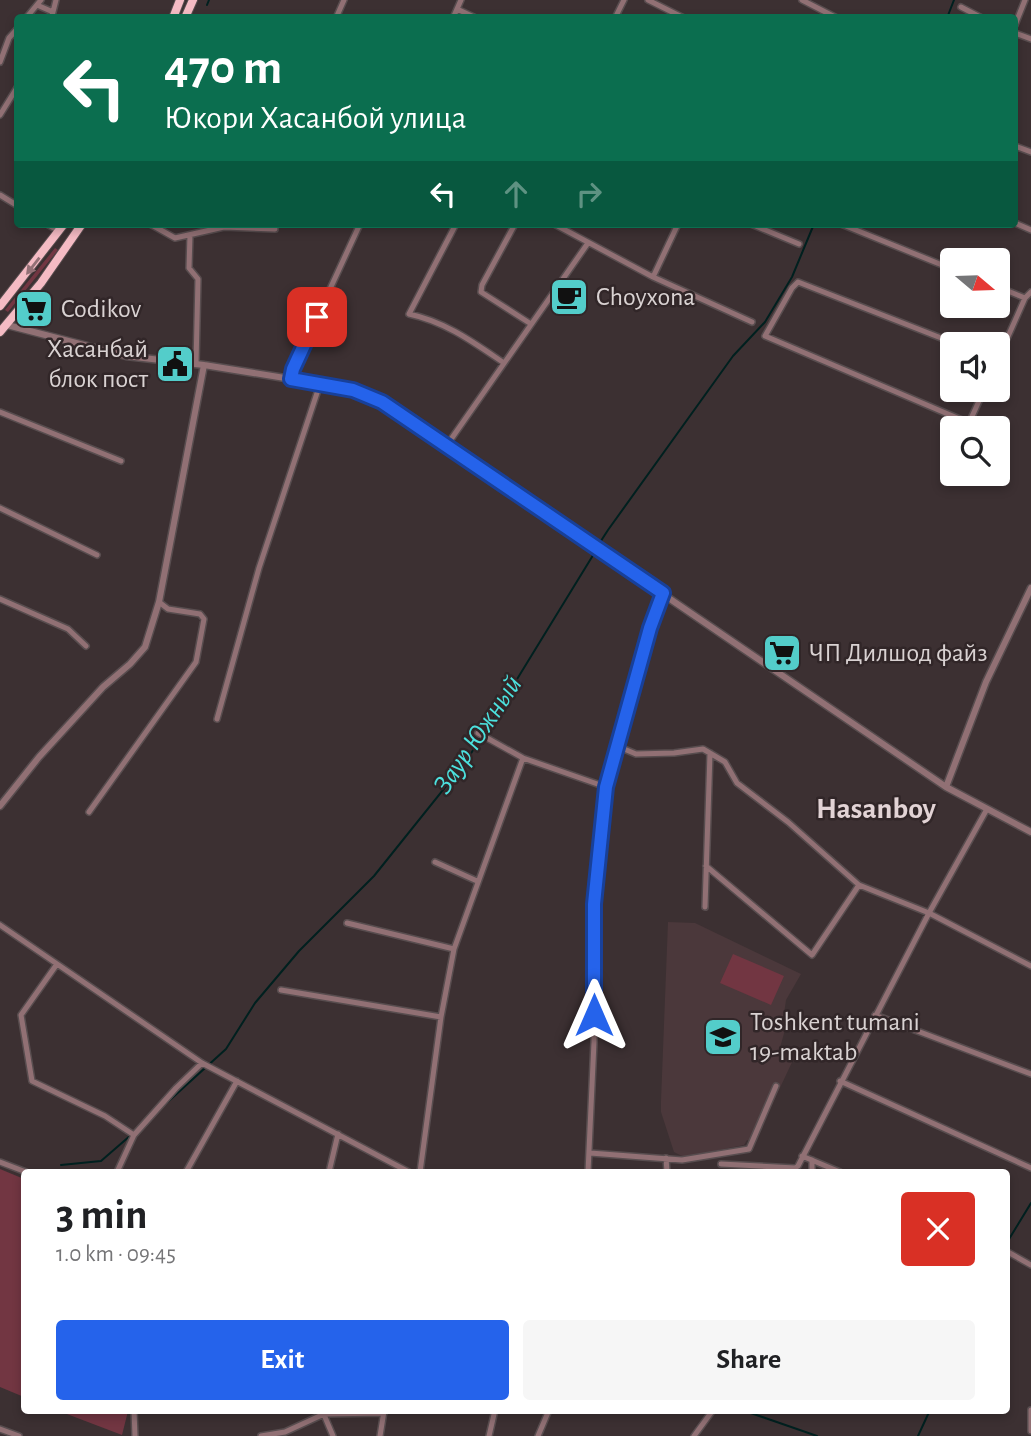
<!DOCTYPE html>
<html lang="en">
<head>
<meta charset="utf-8">
<style>
  body { margin:0; font-family:"Alegreya Sans",sans-serif; background:#f6f6f6; color:#202124; height:100vh; display:flex; flex-direction:column; font-size:26px; white-space:nowrap }
  * { box-sizing:border-box; margin:0 }
  p { font-size:23px; color:#757577 }
  .icon { flex:none; width:38px; height:38px; fill:none; stroke:currentColor; stroke-width:2; stroke-linecap:round; stroke-linejoin:round }
  .map { position:relative; flex:1; overflow:hidden }
  .drawer { position:absolute; left:21px; top:1169px; width:989px; height:245px; display:flex; flex-direction:column; background:#fff; border-radius:7px; box-shadow:0 4px 10px #0003 }
  .drawer>* { flex:none }
  .guide { position:absolute; left:14px; top:14px; width:1004px; height:214px; border-radius:7px; box-shadow:0 4px 10px #0003; background:#0b6e4f; color:#fff; overflow:hidden }
  .needle { width:46px; rotate:109deg }
  .controls { position:absolute; left:940px; top:248px; display:grid; gap:14px }
  .controls a { display:grid; place-items:center; width:70px; height:70px; border-radius:7px; background:#fff; box-shadow:0 4px 10px #0003; font-size:35px }
  .pin { position:absolute; display:grid; place-items:center; width:60px; height:60px; color:#fff; margin:-30px; border-radius:14px; box-shadow:0 4px 10px #0006 }
  .me { position:absolute; width:77px; margin:-38px; rotate:0deg; stroke-linejoin:round; filter:drop-shadow(0 0 5px #0008) }
  .turn { display:flex; align-items:center; gap:24px; height:147px; padding:0 35px; font-size:32px }
  .turn .icon { width:91px; height:91px; stroke-width:2.5 }
  .turn b { display:block; font-size:49px; line-height:60px }
  .lanes { display:flex; align-items:center; height:66px; padding:0 35px; background:#0003; justify-content:center; gap:35px; direction:ltr }
  .lanes .off { opacity:.35 }
  .round { display:grid; place-items:center; flex:none; width:74px; height:74px; border-radius:7px; background:#f6f6f6 }
  .summary { display:flex; align-items:center; justify-content:space-between; height:119px; padding:0 35px }
  h1 { font-size:42px; font-weight:600; line-height:52px }
  .cta { display:flex; gap:14px; margin-top:auto; padding:14px 35px }
  .cta a { flex:1; height:80px; border-radius:7px; background:#2563eb; color:#fff; font-size:28px; font-weight:600; line-height:80px; text-align:center }
  .cta a+a { background:#f6f6f6; color:#202124 }
  .map>svg:first-child { display:block }
</style>
</head>
<body>
<div class="map">
<svg width="1031" height="1436" viewBox="0 0 1031 1436">
  <rect width="100%" height="100%" fill="#3c3032"/>
  <path fill="#4b383b" d="M668,922L695,923L801,974L786,1000L783,1021L787,1023L779,1051L794,1058L754,1143L747,1140L744,1145L684,1157L674,1152L661,1112V1101Z"/>
  <path fill="#723642" d="M55,248L58,250L8,312L5,310Z
    M733,954L784,976L771,1005L720,983Z
    M0,1169L24,1179V1397L0,1387Z
    M59,1411H128L122,1435Z"/>
  <g fill="none" stroke-linecap="round" stroke-linejoin="round">
    <path stroke="#00201f" stroke-width="2" d="M207,5L209,0
      M947,18L954,0
      M597,547L608,530L733,356L765,322L792,277L814,224
      M484,733L595,552
      M161,1108L226,1049L255,1003L299,951L374,876L467,760L481,737
      M61,1165L101,1161L131,1135
      M1006,1244L1031,1203
      M745,1411L817,1436
      M918,1436L930,1410"/>
    <defs>
      <path id="minor" d="M648,0L684,18
        M802,0L837,18
        M37,5L53,12L51,18
        M961,7L982,18
        M457,9L476,18
        M53,12L56,0
        M26,18L41,0
        M336,18L344,0
        M453,18L461,0
        M615,18L624,0
        M1015,25L1025,0
        M1015,33L1031,39
        M0,62L9,38L18,28
        M0,115L18,86
        M1015,146L1031,152
        M0,195L18,206
        M1015,223L1031,230
        M47,224L59,231
        M150,224L175,238L224,227L275,229
        M456,224L409,314C446,322 473,342 504,363
        M515,224L482,285L481,292L531,324
        M554,224L653,277L752,322
        M751,224L799,244
        M841,224L952,269
        M190,235L189,268L198,279L196,364
        M653,277L678,224
        M998,287L1025,298
        M959,345L798,282L792,288L765,336L969,423L984,390
        M998,359L1025,298L1031,292
        M291,379L293,369L360,224
        M0,412L121,461
        M447,445L588,243
        M0,508L97,555
        M0,599L68,629L86,646
        M217,719L259,568L320,384
        M478,733L523,758L606,787
        M617,746L636,754L674,753L703,749L725,762L737,783L788,822L859,885L929,913L1031,966
        M89,812L196,662L204,619L200,614L168,609L159,602
        M435,862L477,881
        M706,866L812,955L859,885
        M705,907L710,753
        M347,923L454,949
        M0,925L202,1063L409,1172
        M57,964L21,1015L32,1081L105,1116L134,1135
        M281,990L441,1017
        M875,1015L1031,1074
        M840,1081L1031,1168
        M590,1153L682,1160L749,1149L776,1086
        M802,1156L840,1172
        M666,1158L667,1172
        M812,1160V1172
        M0,1162L26,1172
        M721,1164L795,1168L798,1166L929,913L987,809
        M117,1172L134,1135L176,1088L202,1063
        M186,1172L237,1081
        M329,1172L338,1134
        M420,1172L441,1017L454,949L523,758
        M588,1172L594,1042V904L606,787L650,628L663,592
        M1006,1251L1031,1265
        M134,1410L135,1436
        M322,1410L333,1436
        M1031,1410V1431
        M0,1429L19,1436
        M261,1436L285,1432L324,1414L384,1413
        M380,1436L384,1411
        M489,1436L495,1410
        M538,1436L549,1410
        M694,1436L713,1410"/>
      <path id="tertiary" d="M22,308L28,329
        M7,325L126,356L204,365L291,379L353,390L378,400L946,787L1031,832
        M946,787L986,682L1031,588
        M0,806L39,757L103,687L130,664L145,647L159,602L204,365"/>
      <path id="trunk" d="M173,18L180,0
        M185,18L193,0
        M0,306L64,224
        M0,332L41,283L82,224"/>
    </defs>
    <use href="#minor" stroke="#584d4f" stroke-width="8"/>
    <use href="#tertiary" stroke="#584d4f" stroke-width="9"/>
    <use href="#trunk" stroke="#584d4f" stroke-width="10"/>
    <use href="#minor" stroke="#917074" stroke-width="5"/>
    <use href="#tertiary" stroke="#917074" stroke-width="6"/>
    <use href="#trunk" stroke="#f5bbc4" stroke-width="8"/>
  </g>
  <defs><path id="oneway-solid" d="M-6-.8H1V-3.2L6.5 0L1 3.2V.8H-6Z" transform="scale(1.75)"/></defs>
  <use fill="#937076" href="#oneway-solid" transform="translate(33 266) rotate(128)"/>
  <g fill="none" stroke-linecap="round" stroke-linejoin="round">
    <defs>
      <path id="route" d="M317,317L293,369L291,379L353,390L382,402L663,593L650,628L606,787L594,904V1015"/>
    </defs>
    <use href="#route" stroke="#184099" stroke-width="18"/>
    <use href="#route" stroke="#2563eb" stroke-width="12"/>
  </g>
  <defs>
    <symbol id="cafe-square" viewBox="-11 -11 22 22"><rect x="-9" y="-9" width="18" height="18" rx="4" fill="#53cdca" stroke="#312628"/><path d="M-5.5-4.5H6V0H3Q3 3.5 0 3.5H-2.5Q-5.5 3.5-5.5 0ZM3-3.2v2h1.7v-2ZM-6 4.5H4V6H-6Z" fill="#111"/></symbol>
    <symbol id="supermarket-square" viewBox="-11 -11 22 22"><rect x="-9" y="-9" width="18" height="18" rx="4" fill="#53cdca" stroke="#312628"/><path d="M-6-5.5h2.5l.6 2H6L4.5 2H-2.5L-4.4-4H-6ZM-1.5 3.2a1.3 1.3 0 1 0 .1 0ZM3 3.2a1.3 1.3 0 1 0 .1 0Z" fill="#111"/></symbol>
    <symbol id="civic-square" viewBox="-11 -11 22 22"><rect x="-9" y="-9" width="18" height="18" rx="4" fill="#53cdca" stroke="#312628"/><path d="M-.6-6.5H3V-4.5H.6V-3L4-1V1h2V6H-6V1h2V-1L-.6-3ZM-1.2 2.5V6h2.4V2.5Z" fill="#111"/></symbol>
    <symbol id="school-square" viewBox="-11 -11 22 22"><rect x="-9" y="-9" width="18" height="18" rx="4" fill="#53cdca" stroke="#312628"/><path d="M0-5L7-2L0 1L-7-2ZM-4 1L0 2.5L4 1V4Q0 6-4 4Z" fill="#111"/></symbol>
  </defs>
  <g fill-rule="evenodd">
    <use href="#cafe-square" x="547" y="275" width="44" height="44"/>
    <use href="#supermarket-square" x="12" y="287" width="44" height="44"/>
    <use href="#civic-square" x="153" y="342" width="44" height="44"/>
    <use href="#supermarket-square" x="760" y="631" width="44" height="44"/>
    <use href="#school-square" x="701" y="1015" width="44" height="44"/>
  </g>
  <g text-anchor="middle" dominant-baseline="central" stroke-width="5" stroke-linejoin="round" paint-order="stroke">
    <g font-size="26" fill="#d9d2d2" stroke="#312628" text-anchor="start">
      <text x="596" y="297">Choyxona</text>
      <text x="61" y="309">Codikov</text>
      <text x="148" y="349" text-anchor="end">Хасанбай<tspan x="148" dy="30">блок пост</tspan></text>
      <text x="809" y="653">ЧП Дилшод файз</text>
      <text x="750" y="1022">Toshkent tumani<tspan x="750" dy="30">19-maktab</tspan></text>
    </g>
    <g font-size="28" font-style="italic" fill="#4ce1de" stroke="#312628">
      <text transform="translate(478 735) rotate(-56)">Заур Южный</text>
    </g>
    <g font-size="30" font-weight="bold" fill="#e2d3d5" stroke="#312628">
      <text x="876" y="809">Hasanboy</text>
    </g>
  </g>
</svg>
<div class="controls">
<a><svg class="needle" viewBox="-14 -14 28 28"><path d="M0-13l5 13h-10z" fill="#e53935"/><path d="M0 13l5-13h-10z" fill="#757577"/></svg></a>
<a><svg class="icon" aria-label="sound" viewBox="0 0 24 24"><path d="M4 9h4l5-4v14l-5-4H4zM17 9q2 3 0 6"/></svg></a>
<a><svg class="icon" aria-label="search" viewBox="0 0 24 24"><circle cx="10" cy="10" r="6"/><path d="M15 15l6 6"/></svg></a>
</div>
<div class="pin" style="left:317px;top:317px;background:#d93025"><svg class="icon" aria-label="arrive" viewBox="0 0 24 24"><path d="M6 21V4h12l-3 4 3 4H6"/></svg></div>
<svg class="me" style="left:594px;top:1015px" viewBox="-20 -20 40 40"><path d="M0-17L14 15 0 8-14 15z" fill="#2563eb" stroke="#fff" stroke-width="4"/></svg>
<div class="guide">
<div class="turn"><svg class="icon" aria-label="left" viewBox="0 0 24 24"><path d="M17 20v-9H6M10 6l-5 5 5 5"/></svg><div><b>470 m</b>Юкори Хасанбой улица</div></div>
<div class="lanes"><svg class="icon" aria-label="left" viewBox="0 0 24 24"><path d="M17 20v-9H6M10 6l-5 5 5 5"/></svg><svg class="icon off" aria-label="ahead" viewBox="0 0 24 24"><path d="M12 20V5M6 11l6-6 6 6"/></svg><svg class="icon off" aria-label="right" viewBox="0 0 24 24"><path d="M7 20v-9h11M14 6l5 5-5 5"/></svg></div>
</div>
<section class="drawer">
<div class="summary"><div><h1>3 min</h1><p>1.0 km · 09:45</p></div><a class="round" style="background:#d93025;color:#fff"><svg class="icon" aria-label="close" viewBox="0 0 24 24"><path d="M6 6l12 12M18 6L6 18"/></svg></a></div>
<div class="cta"><a>Exit</a><a>Share</a></div>
</section>
</div>
</body>
</html>
